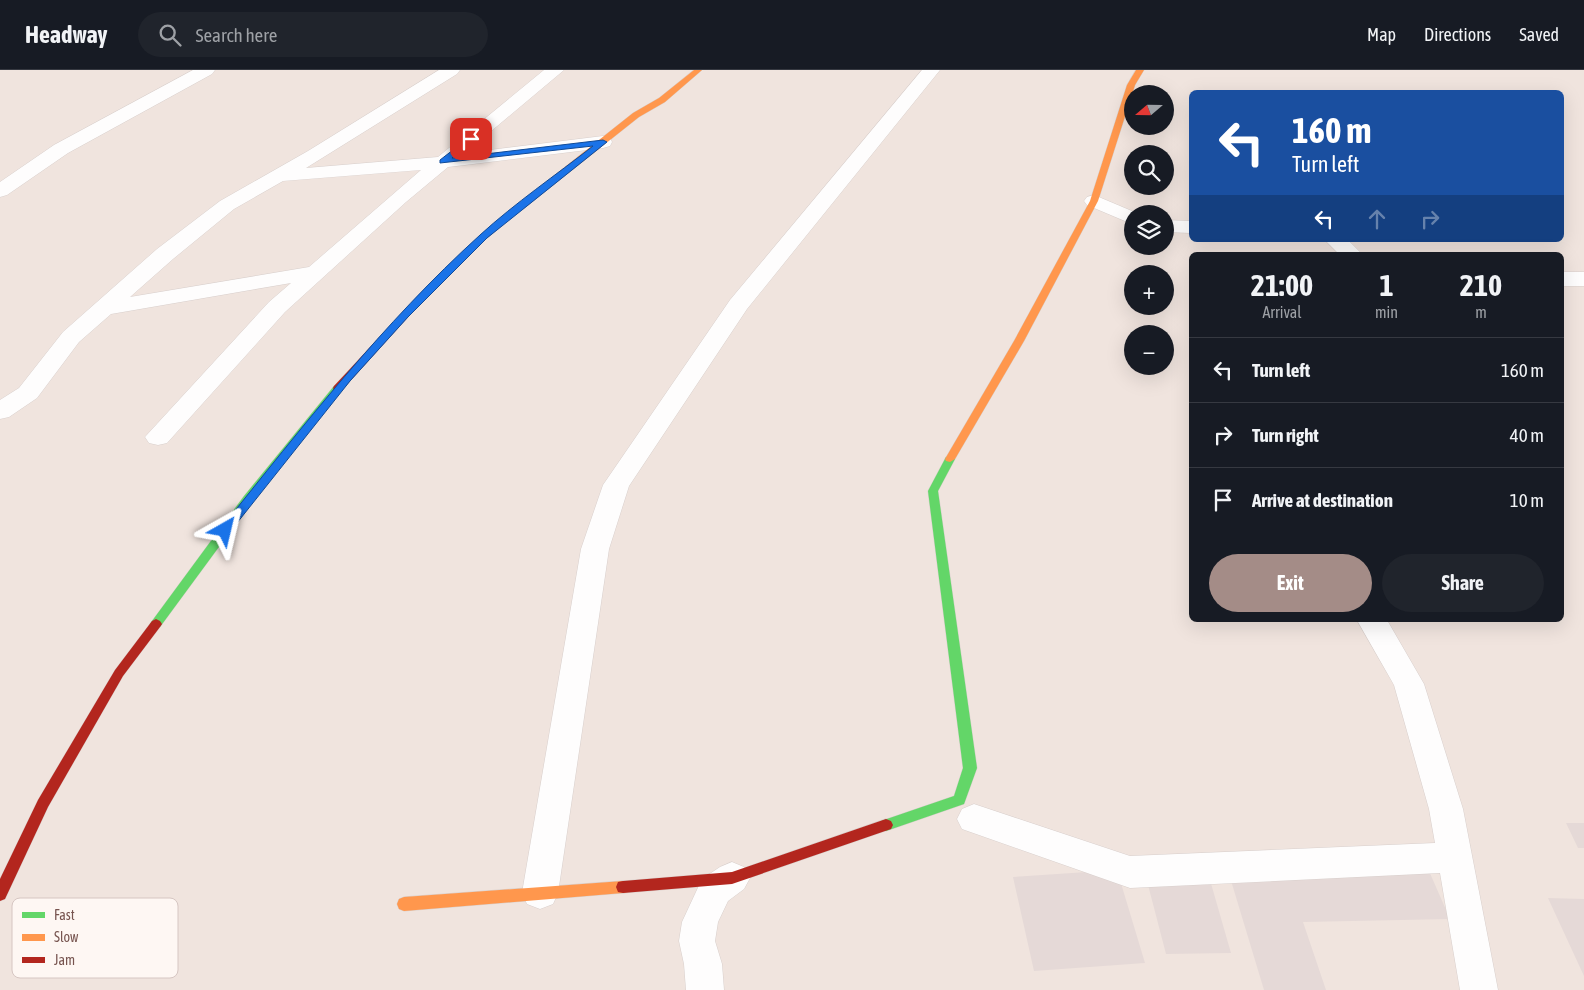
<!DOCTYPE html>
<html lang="en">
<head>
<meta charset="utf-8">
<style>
  body { margin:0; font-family:"Asap Condensed",sans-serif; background:#20242c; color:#f1f3f6; height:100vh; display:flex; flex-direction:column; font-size:19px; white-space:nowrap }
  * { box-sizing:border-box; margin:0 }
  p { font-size:16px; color:#9ea1a6 }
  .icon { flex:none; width:28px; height:28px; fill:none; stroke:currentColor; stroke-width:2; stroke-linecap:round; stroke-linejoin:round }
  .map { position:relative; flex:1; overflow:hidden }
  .details { position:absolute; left:1189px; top:182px; width:375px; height:370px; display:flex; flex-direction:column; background:#171b24; border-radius:8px; box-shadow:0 5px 20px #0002 }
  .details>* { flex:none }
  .banner { position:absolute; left:1189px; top:20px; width:375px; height:152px; border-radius:8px; box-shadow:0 5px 20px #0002; background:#1a4fa0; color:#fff; overflow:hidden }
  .needle { width:32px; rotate:250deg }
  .controls { position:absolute; left:1124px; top:15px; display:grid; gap:10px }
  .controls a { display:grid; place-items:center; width:50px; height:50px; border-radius:50%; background:#171b24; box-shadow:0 5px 20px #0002; font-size:25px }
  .pin { position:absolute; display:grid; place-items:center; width:42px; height:42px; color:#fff; margin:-21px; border-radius:10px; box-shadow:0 2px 8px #0006 }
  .me { position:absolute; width:55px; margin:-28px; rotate:37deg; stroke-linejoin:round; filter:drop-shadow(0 0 4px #0008) }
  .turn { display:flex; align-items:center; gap:18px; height:105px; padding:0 20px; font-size:22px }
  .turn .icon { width:65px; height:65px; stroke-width:2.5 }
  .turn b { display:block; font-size:35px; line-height:42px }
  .lanes { display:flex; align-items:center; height:48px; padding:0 20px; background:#0003; justify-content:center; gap:25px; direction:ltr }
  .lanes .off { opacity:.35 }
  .eta { display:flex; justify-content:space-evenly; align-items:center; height:85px; text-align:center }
  .eta b { font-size:30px; font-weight:700; line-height:35px }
  .action { display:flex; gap:10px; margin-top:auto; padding:10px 20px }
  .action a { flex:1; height:58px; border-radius:30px; background:#a48c87; color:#fff; font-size:20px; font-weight:700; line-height:58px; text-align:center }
  .action a+a { background:#20242c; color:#f1f3f6 }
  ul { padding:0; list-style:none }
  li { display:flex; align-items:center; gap:15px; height:65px; padding:0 20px; border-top:1px solid #363941 }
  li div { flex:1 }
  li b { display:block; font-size:19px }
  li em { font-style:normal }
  header { display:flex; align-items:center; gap:30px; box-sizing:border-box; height:70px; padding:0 25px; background:#171b24; border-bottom:1px solid #363941 }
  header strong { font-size:24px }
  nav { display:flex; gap:28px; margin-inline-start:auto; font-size:18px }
  .search { width:350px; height:45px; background:#20242c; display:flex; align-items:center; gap:12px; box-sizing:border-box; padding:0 18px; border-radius:28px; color:#9ea1a6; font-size:19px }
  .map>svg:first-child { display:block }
</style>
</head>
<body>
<header>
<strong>Headway</strong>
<div class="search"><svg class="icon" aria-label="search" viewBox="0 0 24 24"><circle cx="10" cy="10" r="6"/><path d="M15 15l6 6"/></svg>Search here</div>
<nav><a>Map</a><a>Directions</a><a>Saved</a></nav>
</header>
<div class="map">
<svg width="1584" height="920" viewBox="0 0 1584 920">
  <rect width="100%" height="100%" fill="#f8f3f0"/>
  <path fill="#f0e4de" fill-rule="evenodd" d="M0,0H1584V920H0ZM1191,22H1561V170H1191ZM1132,24H1165V56H1132ZM1132,84H1165V116H1132ZM1132,144H1165V176H1132ZM1191,185H1561V550H1191ZM1132,204H1165V236H1132ZM1132,264H1165V296H1132Z"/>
  <path fill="#e5d9d7" d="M1566,753H1584V778H1578Z
    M1117,800L1145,893L1034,901L1013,807Z
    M1429,801L1450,849L1303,852L1326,920H1264L1229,804Z
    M1210,810L1231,883L1166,884L1147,811Z
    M1548,828L1584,829V906Z"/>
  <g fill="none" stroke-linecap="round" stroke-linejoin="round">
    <defs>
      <path id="street" d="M193,0H215L212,4L68,83L7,125L0,127V112L54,75Z
        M439,0H460L457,4L306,98L438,87L544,0H564L465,83L603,66L610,68L612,72L610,76L603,78L448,97L406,132L285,242L167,373L158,375L149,373L145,367L269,232L291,213L111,244L79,272L37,328L9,347L0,349V330L19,318L63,262L157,179L220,131L308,81ZM421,100L309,197L130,227L173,189L234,139L283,111Z
        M922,0H940L747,239L629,416L609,479L558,823L553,834L540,839L527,834L522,823L581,479L603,415L730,230Z
        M1094,125L1139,144H1132V154L1087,135L1084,131L1087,127Z
        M1165,150L1191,151V163L1165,162Z
        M1325,170H1348L1363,185H1340Z
        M1561,202H1584V216H1561Z
        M1357,550H1387L1424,614L1463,739L1498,920H1460L1440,803L1130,818L962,759L957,749L962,739L974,734L1130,786L1435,773L1429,739L1394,615Z
        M732,792L744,797L750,808L744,819L728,831L718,852L715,871L722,894L724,920H686L684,894L679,871L682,852L702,809L720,797Z"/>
      <path id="fast" d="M338,315L343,318L342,320L252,432L160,557H152L150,554L152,551L244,426L334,316Z
        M950,386L955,389L938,421L977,698L964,734L886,761L881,759L879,755L881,751L954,726L963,698L928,421L946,387Z"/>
      <path id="slow" d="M694,0H702L665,32L639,47L523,139H517V135L633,43L659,28Z
        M1136,0H1144L1135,15L1098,131L1024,271L955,389L950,392L946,391L945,389L1014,271L1090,131L1127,15Z
        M623,811L628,812L630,817L628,822L623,823L404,841L399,839L397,834L399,829L404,827Z"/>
      <path id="jam" d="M517,135H523L524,137L487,168L408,247L342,320H334L333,318L334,316C393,253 450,189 517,135Z
        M156,549L160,551L162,554L160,557L123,606L48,737L5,829L0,831V809L38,730L115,600L152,551Z
        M886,749L891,751L893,755L891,759L732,814L623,823L618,822L616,817L618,812L623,811L732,802Z"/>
    </defs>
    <use href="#street" stroke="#d8cfcc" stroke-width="1"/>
    <use href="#fast" stroke="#d9d0cd" stroke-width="1"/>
    <use href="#slow" stroke="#d9d0cd" stroke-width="1"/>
    <use href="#jam" stroke="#d9d0cd" stroke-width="1"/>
    <use href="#street" fill="#fefdfd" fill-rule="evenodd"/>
    <use href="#fast" fill="#63d668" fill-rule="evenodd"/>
    <use href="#slow" fill="#ff974d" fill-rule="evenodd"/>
    <use href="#jam" fill="#b3261e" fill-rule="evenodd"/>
  </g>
  <path fill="#1a73e8" stroke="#114b97" d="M471,66L474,67V70L452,88L603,70L607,72L487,168L408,247L350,311L229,463H221L219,460L221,458C303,356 383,253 480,165C515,133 556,105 593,76L440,93V90Z"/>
  <rect x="12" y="828" width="166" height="80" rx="8" fill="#fef7f3" stroke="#d6c6c2" stroke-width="1"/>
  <rect x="22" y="842" width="23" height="6" fill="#63d668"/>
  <rect x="22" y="864" width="23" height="7" fill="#ff974d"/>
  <rect x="22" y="887" width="23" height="6" fill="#b3261e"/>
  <g font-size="14" fill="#77544f">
    <text x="54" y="850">Fast</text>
    <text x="54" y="872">Slow</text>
    <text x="54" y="895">Jam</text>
  </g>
</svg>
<div class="controls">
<a><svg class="needle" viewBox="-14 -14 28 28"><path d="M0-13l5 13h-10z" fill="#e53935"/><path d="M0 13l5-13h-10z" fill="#9ea1a6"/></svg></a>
<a><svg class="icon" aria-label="search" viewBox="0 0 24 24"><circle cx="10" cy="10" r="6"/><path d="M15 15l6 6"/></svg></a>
<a><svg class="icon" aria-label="layers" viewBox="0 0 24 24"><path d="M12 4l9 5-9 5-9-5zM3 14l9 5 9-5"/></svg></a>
<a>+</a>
<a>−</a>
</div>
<div class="pin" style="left:471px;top:69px;background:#d93025"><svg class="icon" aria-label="arrive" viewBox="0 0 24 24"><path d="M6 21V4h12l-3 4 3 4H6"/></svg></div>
<svg class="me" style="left:225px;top:460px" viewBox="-20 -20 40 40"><path d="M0-17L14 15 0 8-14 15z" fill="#1a73e8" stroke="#fff" stroke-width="4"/></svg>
<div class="banner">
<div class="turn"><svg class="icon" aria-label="left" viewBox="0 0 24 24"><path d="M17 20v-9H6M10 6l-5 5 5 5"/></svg><div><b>160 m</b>Turn left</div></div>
<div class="lanes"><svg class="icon" aria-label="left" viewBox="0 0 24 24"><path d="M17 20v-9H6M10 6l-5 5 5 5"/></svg><svg class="icon off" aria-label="ahead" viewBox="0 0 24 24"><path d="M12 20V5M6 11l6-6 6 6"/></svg><svg class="icon off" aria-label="right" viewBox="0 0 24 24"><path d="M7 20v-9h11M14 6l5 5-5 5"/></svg></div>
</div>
<section class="details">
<div class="eta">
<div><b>21:00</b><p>Arrival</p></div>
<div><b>1</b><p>min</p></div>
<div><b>210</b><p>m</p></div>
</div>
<ul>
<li><svg class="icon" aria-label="left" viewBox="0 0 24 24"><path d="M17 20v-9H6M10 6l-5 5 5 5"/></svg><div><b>Turn left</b></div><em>160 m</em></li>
<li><svg class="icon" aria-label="right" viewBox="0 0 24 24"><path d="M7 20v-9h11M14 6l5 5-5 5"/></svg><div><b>Turn right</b></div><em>40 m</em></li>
<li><svg class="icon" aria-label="arrive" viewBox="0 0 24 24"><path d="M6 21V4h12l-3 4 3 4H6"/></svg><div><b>Arrive at destination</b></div><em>10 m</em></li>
</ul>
<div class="action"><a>Exit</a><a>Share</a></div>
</section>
</div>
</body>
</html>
